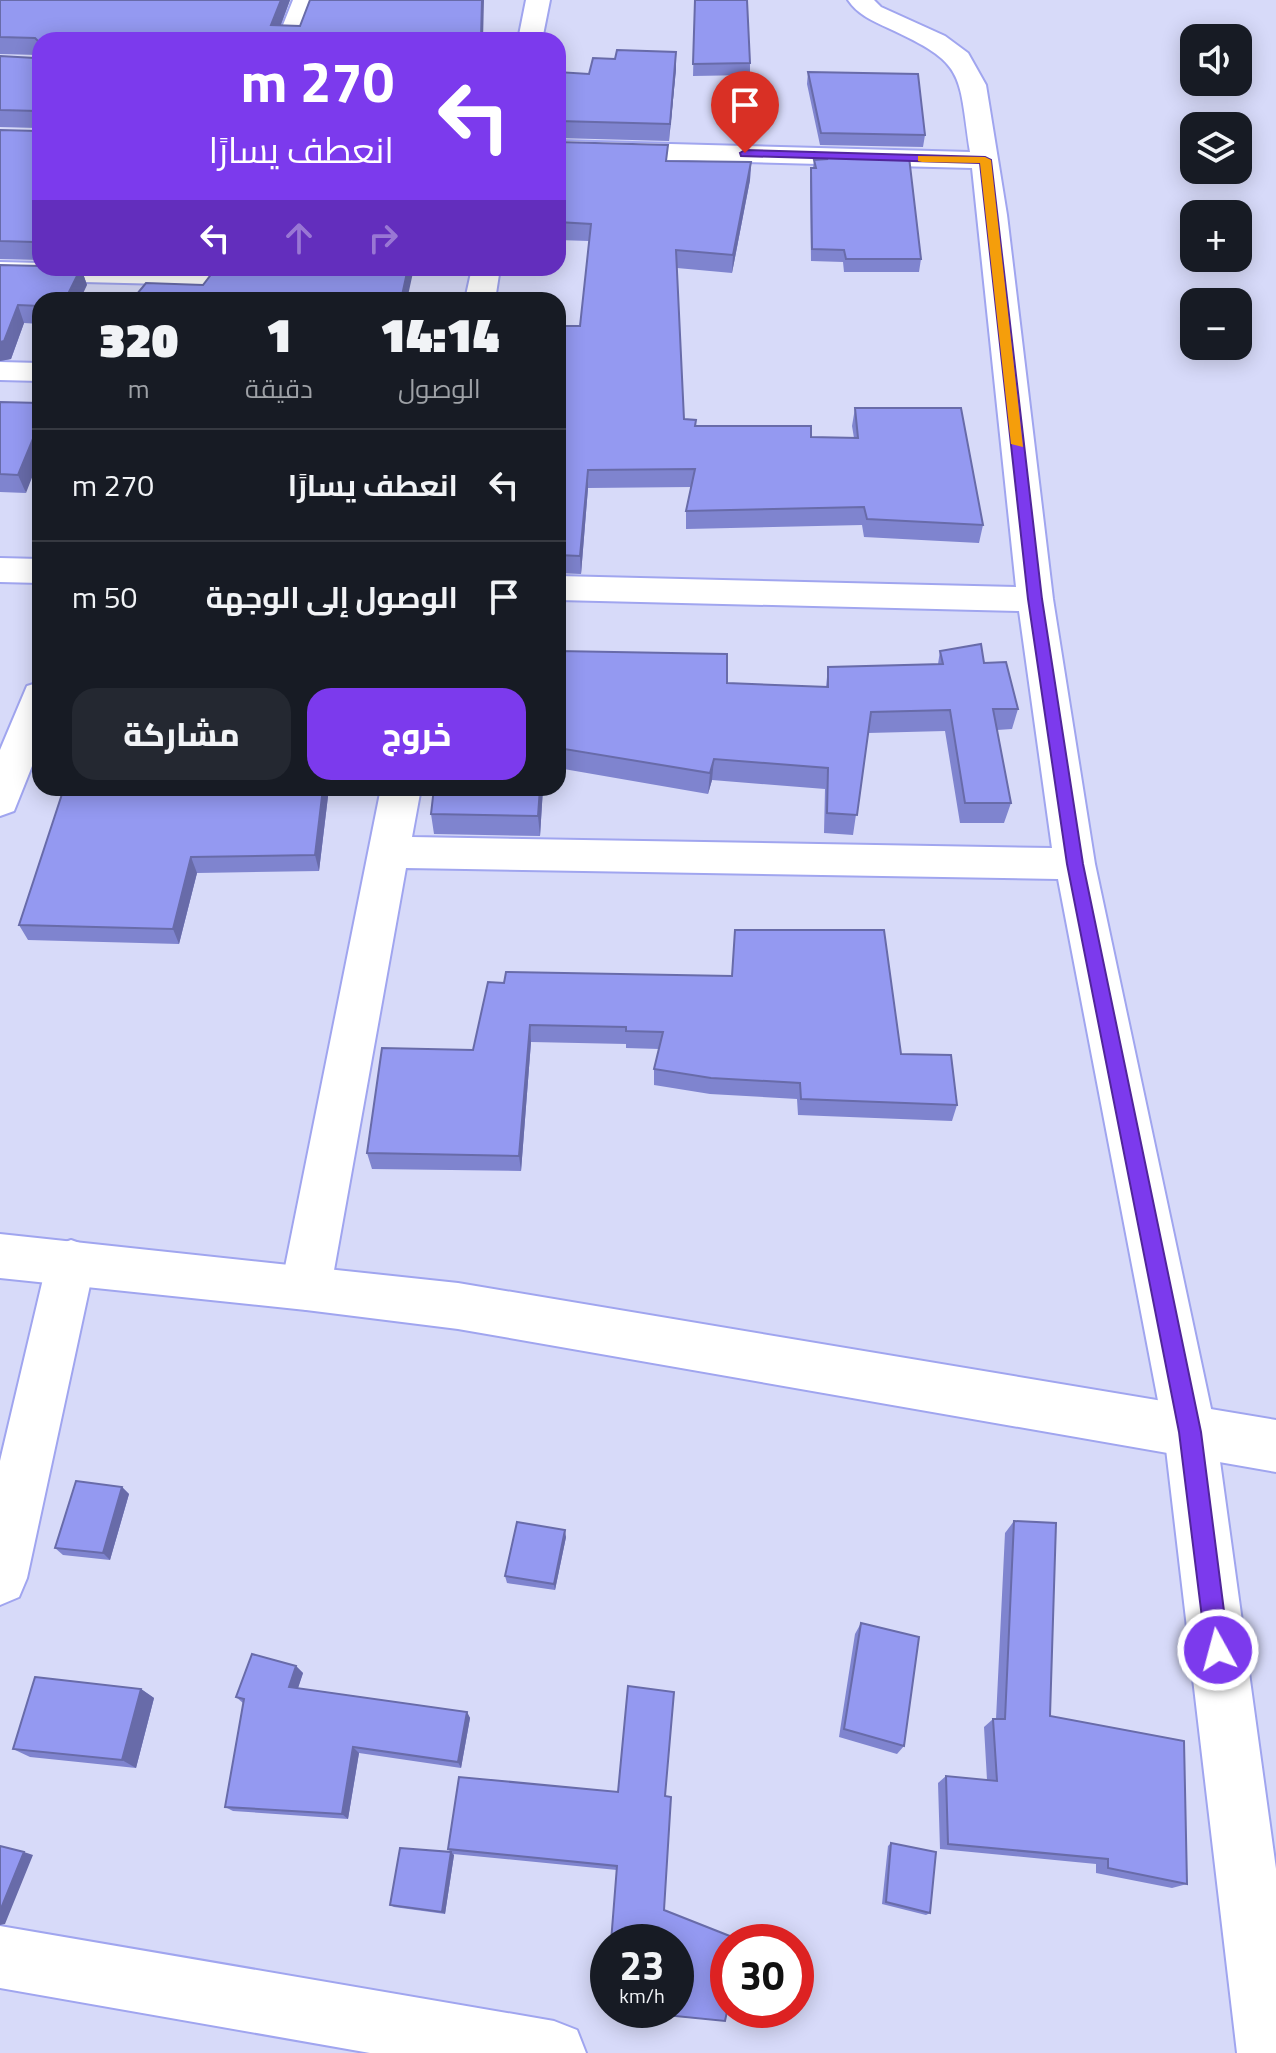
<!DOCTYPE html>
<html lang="ar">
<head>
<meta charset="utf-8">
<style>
  body { margin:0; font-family:"Titillium Web",Cairo,sans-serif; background:#242831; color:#f1f3f6; direction:rtl; height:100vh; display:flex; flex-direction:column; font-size:30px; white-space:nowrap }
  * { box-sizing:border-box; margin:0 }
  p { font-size:26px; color:#9ea1a6 }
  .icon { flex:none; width:44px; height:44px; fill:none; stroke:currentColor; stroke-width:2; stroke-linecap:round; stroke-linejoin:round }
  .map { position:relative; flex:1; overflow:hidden; direction:ltr }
  .sheet { position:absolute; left:32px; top:292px; width:534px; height:504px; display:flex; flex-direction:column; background:#171b24; border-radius:24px; box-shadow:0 4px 20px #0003; direction:rtl }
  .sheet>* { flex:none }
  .banner { position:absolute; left:32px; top:32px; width:534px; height:244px; border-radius:24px; box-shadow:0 4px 20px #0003; direction:rtl; background:#7c3aed; color:#fff; overflow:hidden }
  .controls { position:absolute; left:1180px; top:24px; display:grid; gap:16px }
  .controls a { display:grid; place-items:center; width:72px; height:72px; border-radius:16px; background:#171b24; box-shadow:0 4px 20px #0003; font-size:40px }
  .speed { position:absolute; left:590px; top:1924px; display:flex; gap:16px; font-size:40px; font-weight:700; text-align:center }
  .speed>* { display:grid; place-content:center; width:104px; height:104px; border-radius:50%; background:#171b24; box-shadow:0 4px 20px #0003; line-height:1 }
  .speed small { font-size:20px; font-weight:400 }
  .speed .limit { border:12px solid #d22; background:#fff; color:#111 }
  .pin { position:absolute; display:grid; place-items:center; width:68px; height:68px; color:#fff; margin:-82px -34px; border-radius:50% 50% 50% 0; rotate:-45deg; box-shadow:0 0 8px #0007 }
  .pin .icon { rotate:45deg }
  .me { position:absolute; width:88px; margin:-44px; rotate:353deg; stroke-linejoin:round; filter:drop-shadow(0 0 6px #0008) }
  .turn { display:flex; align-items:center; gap:28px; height:168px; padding:0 40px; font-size:36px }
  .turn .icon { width:104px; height:104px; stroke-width:2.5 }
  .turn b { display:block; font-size:56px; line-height:68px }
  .lanes { display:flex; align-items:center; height:76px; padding:0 40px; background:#0003; justify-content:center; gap:40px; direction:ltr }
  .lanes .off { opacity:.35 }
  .eta { display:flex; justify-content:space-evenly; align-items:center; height:136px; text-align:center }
  .eta b { font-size:48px; font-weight:800; line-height:56px }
  .cta { display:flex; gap:16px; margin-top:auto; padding:16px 40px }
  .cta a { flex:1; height:92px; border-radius:24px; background:#7c3aed; color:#fff; font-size:32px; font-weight:800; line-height:92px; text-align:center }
  .cta a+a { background:#242831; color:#f1f3f6 }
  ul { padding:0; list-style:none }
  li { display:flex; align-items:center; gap:24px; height:112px; padding:0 40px; border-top:2px solid #363941 }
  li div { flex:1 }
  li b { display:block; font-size:30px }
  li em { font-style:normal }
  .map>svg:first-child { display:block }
</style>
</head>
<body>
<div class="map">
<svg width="1276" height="2053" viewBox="0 0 1276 2053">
  <rect width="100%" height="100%" fill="#d7daf9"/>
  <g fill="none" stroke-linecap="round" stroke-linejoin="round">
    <defs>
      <path id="minor" d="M293,0H317L301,40H277Z
        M526,0H550L542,40H518Z
        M848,0H874L881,7L945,36L968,53L986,85L1007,215L1053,599L1095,864L1216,1432L1276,1869V2053H1237L1164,1432L1058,879L406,868L331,1287L323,1303L306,1310L289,1303L281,1287L381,788H421L412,837L1052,848L1019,611L558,600V576L1016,587L972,168L558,157V141L970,152C958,71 966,64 888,28C873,21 858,15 848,0Z
        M0,262L40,263V268H210L217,270L222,276L217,282L207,285L0,280Z
        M472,268H500L495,300H465Z
        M0,362L40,363V381L0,380Z
        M0,558L40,559V583L0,582Z
        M40,682V746L14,811L0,816V750L27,686Z
        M71,1240L88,1246L95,1262L27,1578L19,1597L0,1605V1461L47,1262L54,1246Z
        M0,1926L554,2021L577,2030L586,2053H370L0,1988Z"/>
      <path id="tertiary" d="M0,1234L458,1283L1276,1420V1472L458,1329L306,1310L0,1278Z"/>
    </defs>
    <use href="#minor" stroke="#a0a5ef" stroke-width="4"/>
    <use href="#tertiary" stroke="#a0a5ef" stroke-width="4"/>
    <use href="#minor" fill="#fff" fill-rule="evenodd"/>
    <use href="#tertiary" fill="#fff" fill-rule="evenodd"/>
  </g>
  <path fill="#7f84cf" d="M0,0H290L281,25L483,40H40V260L0,259V130L37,131V128L0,127V56L35,58L38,55L0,54Z
    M695,0L750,63V75L693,76Z
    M676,69L669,141L558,138V72L589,74Z
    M808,72L925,135L923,147L820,145L807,84Z
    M558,142L667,161L751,162L750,180L732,273L677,268L684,419L696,420V426L811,437L854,438L852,426L855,408L983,525L979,543L864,537L862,525L686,529V511L691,487L588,488L581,574L558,573V326H580L589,241L558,240Z
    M826,155L921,259L919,272H844L843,262L811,261L810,181L811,168H813L814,160H826Z
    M0,265L81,268L87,285L40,300V324L24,323L11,359L0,361Z
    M0,402L26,493L0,492Z
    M558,651L727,683L826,687L828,667L938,664L940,651L984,663L1018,709L1012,729L997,730L1011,803L1004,823H960L945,731L868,733L853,835L824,833L825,789L712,780L708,794L558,768Z
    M329,788L319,871L197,873L179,944L28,940L19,925Z
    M434,788H543L540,836L434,834L431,814Z
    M488,982L901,1054L957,1105L952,1121L798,1115L797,1099L710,1094L654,1085V1069L659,1049L626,1048V1044L531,1042L521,1171L372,1169L367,1153L473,1050Z
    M122,1487L129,1494L110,1560L63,1555L55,1548Z
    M1014,1521L1050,1716L1187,1884L1172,1888L1096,1873V1864L940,1849L938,1783L946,1776L987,1780L984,1727L993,1719H996L1005,1533Z
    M566,1537L555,1590L507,1583L505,1576Z
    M861,1623L904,1746L897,1754L839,1737L855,1634Z
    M296,1666L303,1673L298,1688L467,1712L470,1718L461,1768L359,1753L348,1819L233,1811L225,1807L243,1703L236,1697Z
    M141,1689L154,1698L136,1768L30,1757L13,1749Z
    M665,1796L664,1910L725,2021L609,2010H676L617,1870L453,1854L448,1849Z
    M891,1843L930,1913L926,1915L882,1904L888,1846Z
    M451,1852L454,1855L445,1914L394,1907L390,1905Z"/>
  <path fill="#686ba9" d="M281,0H290L275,40L271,25Z
    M482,0H484L483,40H481Z
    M676,52V69L669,141L670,124Z
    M751,162L750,180L732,273L733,255Z
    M81,268L87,285L80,300H65Z
    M408,268H414L407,300H401Z
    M18,305L24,323L11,359L0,361V342Z
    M40,422V457L26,493L18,475Z
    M588,470V488L581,574L580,556Z
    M714,759L712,780L708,794L710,773Z
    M323,788H329L319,871L315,855Z
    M540,788H543L540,836L538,816Z
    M191,857L197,873L179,944L173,929Z
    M530,1025L531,1042L521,1171L519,1156Z
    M122,1487L129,1494L110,1560L103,1553Z
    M565,1530L566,1537L555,1590L554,1584Z
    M296,1666L303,1673L296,1694L289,1687Z
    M141,1689L154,1698L136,1768L122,1760Z
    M467,1712L470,1718L461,1768L458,1762Z
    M353,1747L359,1753L348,1819L342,1814Z
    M24,1852L33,1855L5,1924L0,1925V1911Z
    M451,1852L454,1855L445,1914L442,1912Z"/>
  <path fill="#9499f1" stroke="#686ba9" stroke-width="2" d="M0,0H281L271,25L300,26L310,0H482L481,40H40V247H37L34,242L0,241V130L37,131V111L0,110V56L35,58L38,55V41L35,38L0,37Z
    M695,0H747L750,63L693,64Z
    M617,50L676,52L670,124L558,121V72L589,74L593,58L615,59Z
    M808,72L918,74L925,135L821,133Z
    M558,142L668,145L666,161L751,162L733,255L676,250L684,419L696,420L695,426H811V437L858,438L855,408H961L983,525L867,519L864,507L686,511L695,469L588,470L580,556L558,555V326H580L591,224L558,222Z
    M826,155L909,157L921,259H846L844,250L812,249L811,168H816L814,160L827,159Z
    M0,265L40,266V268H81L65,300H40V306L18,305L4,341L0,342Z
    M216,268H408L401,300H132L146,283L203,285Z
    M0,402L40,403V422L18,475L0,474Z
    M981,644L984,663L1006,662L1018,709H993L1011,803H965L950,710L871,712L857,815L827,813L828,768L714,759L710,773L558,748V651L727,654V683L828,687V667L943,664L940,651Z
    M64,788H323L315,855L191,857L173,929L19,925Z
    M434,788H540L538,816L431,814Z
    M735,930H884L901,1054L951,1055L957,1105L801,1099L800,1083L711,1078L654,1069L663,1032L626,1031V1027L530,1025L519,1156L367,1153L382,1048L473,1050L488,982L504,983L506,972L732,976Z
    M76,1481L122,1487L103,1553L55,1548Z
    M1014,1521L1056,1523L1050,1716L1184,1741L1187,1884L1108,1868V1859L948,1844L946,1776L997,1781L993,1719H1005Z
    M517,1522L565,1530L554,1584L505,1576Z
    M861,1623L919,1637L904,1746L844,1729Z
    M252,1654L296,1666L289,1687L467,1712L458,1762L353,1747L342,1814L225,1807L244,1699L236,1697Z
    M35,1677L141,1689L122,1760L13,1749Z
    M628,1686L674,1692L665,1796L671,1797L664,1910L745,1942H728V2007L725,2021L615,2010H676V1942H611L617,1866L448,1849L459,1777L618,1792Z
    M891,1843L936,1852L930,1913L886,1902Z
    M0,1846L24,1852L0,1911Z
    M400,1848L451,1852L442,1912L390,1905Z
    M608,1979V2009H606Z"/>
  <path fill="#7c3aed" stroke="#51269a" stroke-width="2" d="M745,150L985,157L991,160L1042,599L1083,864L1201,1432L1229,1650L1226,1658L1218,1661L1210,1658L1206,1650L1179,1432L1067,864L1028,599L980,163L741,156L740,153Z"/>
  <path fill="#f59e0b" d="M918,156L985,157L991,160L1023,447L1011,444L980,163L922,162L918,161Z"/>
</svg>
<div class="controls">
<a><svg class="icon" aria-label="sound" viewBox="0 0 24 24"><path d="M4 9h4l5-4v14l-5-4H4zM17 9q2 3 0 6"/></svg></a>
<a><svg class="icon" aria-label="layers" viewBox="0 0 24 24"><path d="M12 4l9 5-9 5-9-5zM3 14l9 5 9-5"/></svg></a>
<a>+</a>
<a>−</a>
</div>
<div class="speed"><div>23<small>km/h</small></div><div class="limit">30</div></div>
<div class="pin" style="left:745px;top:153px;background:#d93025"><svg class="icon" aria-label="arrive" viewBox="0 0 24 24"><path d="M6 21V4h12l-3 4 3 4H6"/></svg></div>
<svg class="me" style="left:1218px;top:1650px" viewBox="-20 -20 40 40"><circle r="17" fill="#7c3aed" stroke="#fff" stroke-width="3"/><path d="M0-11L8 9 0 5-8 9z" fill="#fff"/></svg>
<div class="banner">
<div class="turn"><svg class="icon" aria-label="left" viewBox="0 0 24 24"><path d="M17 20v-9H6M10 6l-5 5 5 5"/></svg><div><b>270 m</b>انعطف يسارًا</div></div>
<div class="lanes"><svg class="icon" aria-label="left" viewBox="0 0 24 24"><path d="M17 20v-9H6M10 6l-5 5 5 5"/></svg><svg class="icon off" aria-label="ahead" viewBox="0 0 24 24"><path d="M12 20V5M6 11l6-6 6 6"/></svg><svg class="icon off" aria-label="right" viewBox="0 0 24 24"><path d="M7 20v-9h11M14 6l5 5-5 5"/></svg></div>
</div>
<section class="sheet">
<div class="eta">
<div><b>14:14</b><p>الوصول</p></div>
<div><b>1</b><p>دقيقة</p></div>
<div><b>320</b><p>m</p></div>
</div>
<ul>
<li><svg class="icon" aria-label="left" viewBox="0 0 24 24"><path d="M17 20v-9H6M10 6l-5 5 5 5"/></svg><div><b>انعطف يسارًا</b></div><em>270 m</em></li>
<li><svg class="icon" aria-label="arrive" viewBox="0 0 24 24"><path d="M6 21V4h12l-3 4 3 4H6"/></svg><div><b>الوصول إلى الوجهة</b></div><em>50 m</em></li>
</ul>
<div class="cta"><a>خروج</a><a>مشاركة</a></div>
</section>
</div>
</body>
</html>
